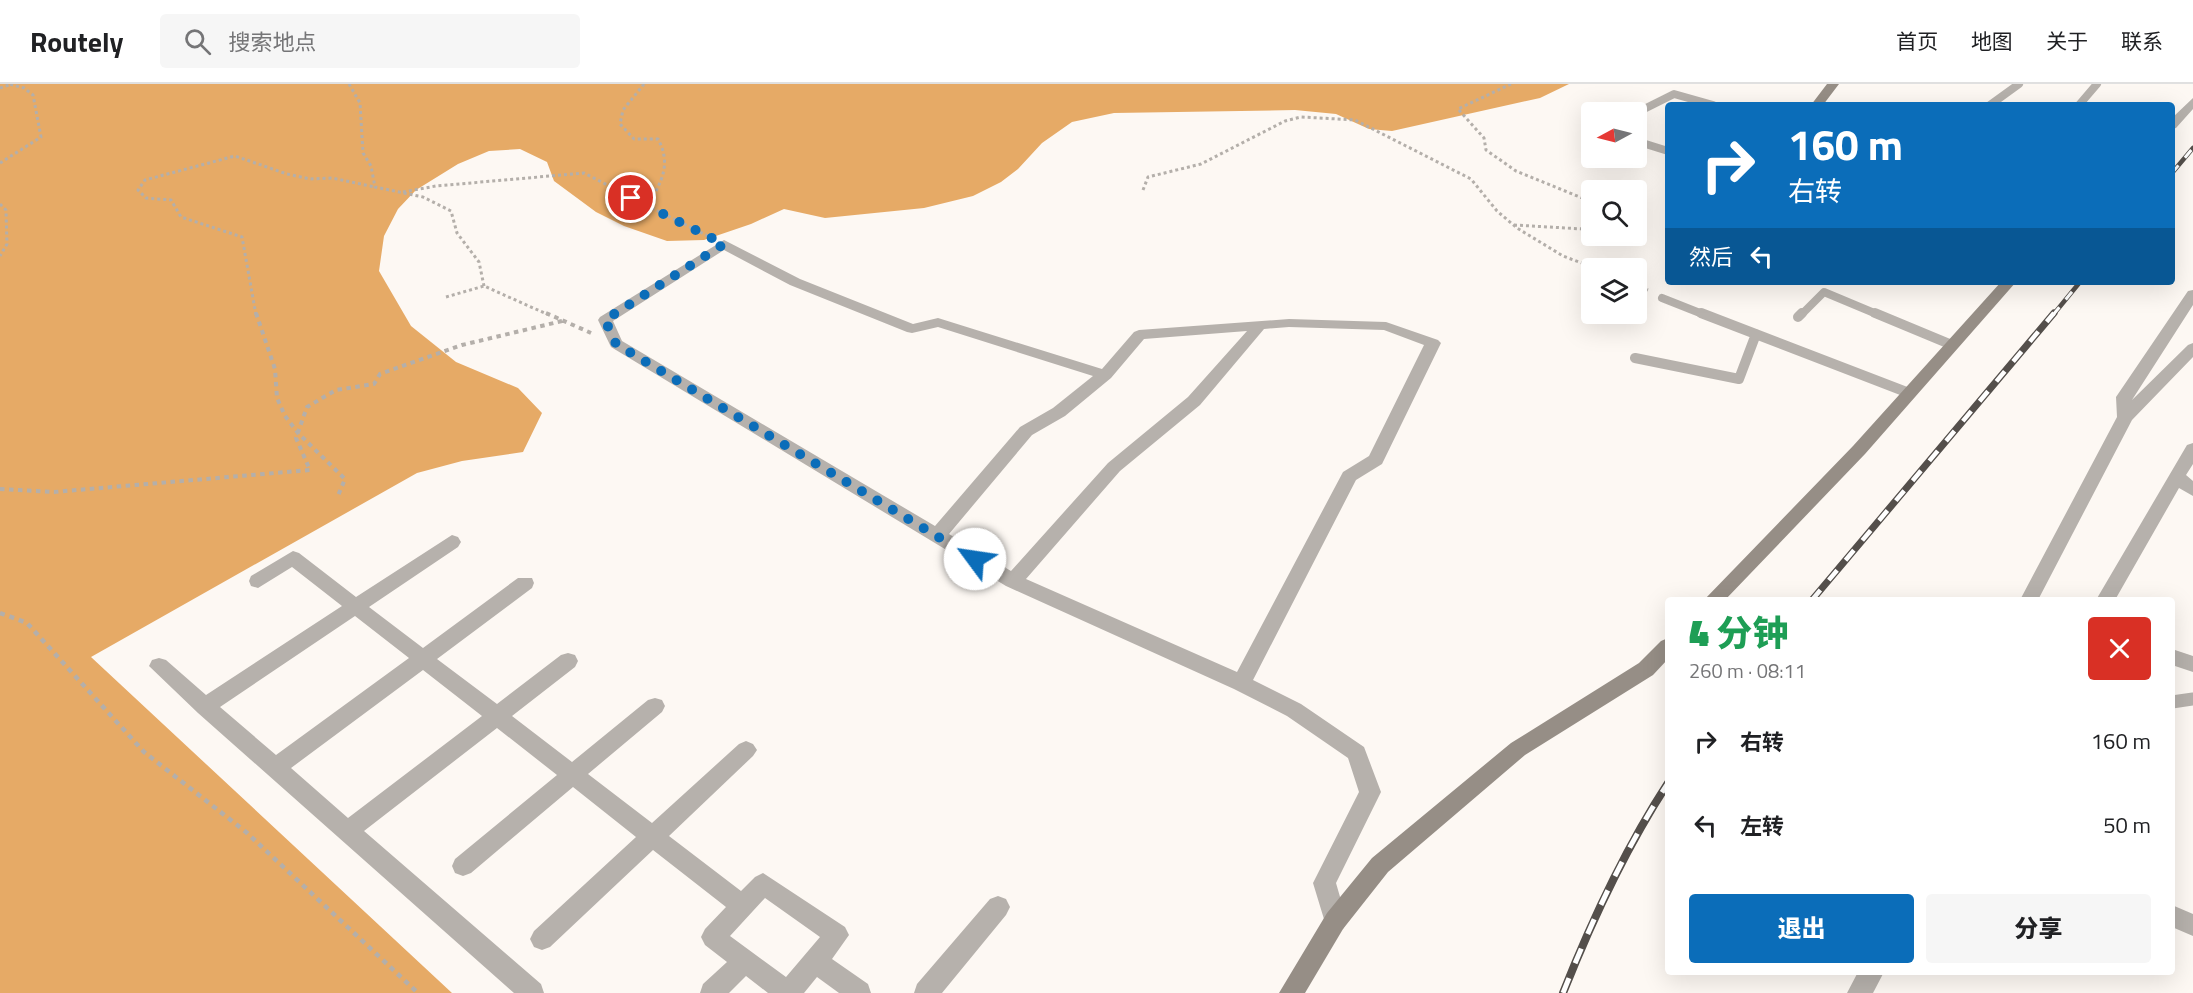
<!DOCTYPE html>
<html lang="zh">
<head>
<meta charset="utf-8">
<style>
  body { margin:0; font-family:"Titillium Web","Noto Sans SC",sans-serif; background:#f6f6f6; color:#202124; height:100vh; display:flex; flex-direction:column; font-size:22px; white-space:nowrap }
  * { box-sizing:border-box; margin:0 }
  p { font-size:20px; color:#757577 }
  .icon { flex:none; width:33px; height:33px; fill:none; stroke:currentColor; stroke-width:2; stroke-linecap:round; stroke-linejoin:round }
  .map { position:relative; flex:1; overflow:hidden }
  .sheet { position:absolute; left:1665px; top:513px; width:510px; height:378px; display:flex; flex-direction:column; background:#fff; border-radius:6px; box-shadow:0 6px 24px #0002 }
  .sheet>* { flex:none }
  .top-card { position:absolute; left:1665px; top:18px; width:510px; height:183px; border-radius:6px; box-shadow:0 6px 24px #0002; background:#0b6db9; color:#fff; overflow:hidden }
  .needle { width:39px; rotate:263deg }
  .controls { position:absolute; left:1581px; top:18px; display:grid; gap:12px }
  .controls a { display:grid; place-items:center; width:66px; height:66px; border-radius:6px; background:#fff; box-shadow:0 6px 24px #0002; font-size:30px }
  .pin { position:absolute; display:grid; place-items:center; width:51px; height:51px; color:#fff; margin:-26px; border:3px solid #fff; border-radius:50%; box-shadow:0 2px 6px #0007 }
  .me { position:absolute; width:66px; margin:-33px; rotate:301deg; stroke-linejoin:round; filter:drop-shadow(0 0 4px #0008) }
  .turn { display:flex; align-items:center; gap:21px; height:126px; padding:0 24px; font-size:27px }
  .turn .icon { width:78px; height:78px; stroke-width:2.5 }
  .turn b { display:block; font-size:42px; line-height:51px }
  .then { display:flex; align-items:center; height:57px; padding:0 24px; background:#0003; gap:12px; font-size:22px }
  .round { display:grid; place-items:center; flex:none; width:63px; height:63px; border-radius:6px; background:#f6f6f6 }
  .headline { display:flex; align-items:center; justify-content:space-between; height:102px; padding:0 24px }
  h1 { font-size:36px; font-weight:800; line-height:45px; color:#1e9e55 }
  .cta { display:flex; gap:12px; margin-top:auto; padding:12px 24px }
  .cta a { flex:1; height:69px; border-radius:6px; background:#0b6db9; color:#fff; font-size:24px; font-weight:800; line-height:69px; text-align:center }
  .cta a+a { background:#f6f6f6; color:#202124 }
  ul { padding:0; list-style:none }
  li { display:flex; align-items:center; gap:18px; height:84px; padding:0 24px }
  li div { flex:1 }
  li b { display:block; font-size:22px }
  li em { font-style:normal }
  header { display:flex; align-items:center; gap:36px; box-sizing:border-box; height:84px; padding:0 30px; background:#fff; border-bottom:2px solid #e0e0e0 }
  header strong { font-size:28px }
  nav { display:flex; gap:33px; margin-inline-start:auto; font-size:21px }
  .search { width:420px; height:54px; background:#f6f6f6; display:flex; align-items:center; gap:15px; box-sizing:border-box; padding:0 21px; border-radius:6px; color:#757577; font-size:22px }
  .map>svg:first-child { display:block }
</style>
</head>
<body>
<header>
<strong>Routely</strong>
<div class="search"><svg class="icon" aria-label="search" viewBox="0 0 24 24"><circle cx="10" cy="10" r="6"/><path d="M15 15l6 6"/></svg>搜索地点</div>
<nav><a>首页</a><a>地图</a><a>关于</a><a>联系</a></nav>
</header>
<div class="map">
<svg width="2193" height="909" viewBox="0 0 2193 909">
  <rect width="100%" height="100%" fill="#fdf8f3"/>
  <path fill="#e6aa66" d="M0,0H1569L1540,14L1392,47L1369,45L1336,30L1295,26L1114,29L1072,38L1042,59L1018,85L1001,98L973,112L924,124L825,134L784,125L751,140L704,156L667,157L624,142L596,128L554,97L547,78L520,65L489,67L458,80L416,106L398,125L384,152L379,187L411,242L456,278L518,304L542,329L523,368L462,377L417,389L91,573L452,909H0Z"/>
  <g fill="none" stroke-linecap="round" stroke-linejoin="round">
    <path stroke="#b4afaa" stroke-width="3" stroke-dasharray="3 3" stroke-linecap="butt" d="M349,0L360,19L363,69L371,82L375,103L423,113L451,127L457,149L479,178L484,202
      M644,0L623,26L620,40L634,55H658C672,81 661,98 648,122L708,152
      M1511,0L1458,25L1484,54L1486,66L1516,87L1592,118
      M0,4L9,1
      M0,79L41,53L33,11L24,4L9,0
      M1143,106L1148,93L1201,80L1285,37L1301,33L1355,36L1471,95L1497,127L1517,144L1563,172L1595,184
      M403,108L436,102L584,89L648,122
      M0,120L6,126L7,160L0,172
      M1514,141L1583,145L1592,143
      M1636,201L1648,206
      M446,213L484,202L549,231
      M256,231L242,153L181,133L171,116L146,114L138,106L145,96L235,72L287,90L310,95L332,94L375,103"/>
    <path stroke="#b4afaa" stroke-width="4" stroke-dasharray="4.5 4.5" stroke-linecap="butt" d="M256,229L275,285L277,314L285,332L298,349L345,395L337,414
      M546,229L591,249
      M0,405L54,408L310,386L296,354L307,323L336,306L374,300L380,290L462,261L562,237"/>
    <path stroke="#b4afaa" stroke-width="4.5" stroke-dasharray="5 5" stroke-linecap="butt" d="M0,529L27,539L144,668L246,748L418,909"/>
    <path stroke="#b6b1ac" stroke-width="8" d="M1990,21L2019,0
      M2079,21L2097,0
      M1636,29L1674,10L1713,21
      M1636,57L1668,67
      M1662,214L1705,231
      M1801,231L1824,208L1879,231"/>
    <path stroke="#b6b1ac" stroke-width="10" d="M1701,229L1909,309
      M1875,229L1952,261
      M1798,233L1802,229
      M1635,274L1739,295L1756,250"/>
    <path stroke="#b6b1ac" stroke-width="13" d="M2172,618L2193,615"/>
    <path fill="#b6b1ac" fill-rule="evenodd" d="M2193,14V25L2176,44L2172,45V34Z
      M724,156L800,195L913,240L938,234L1102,285L1134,248L1139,246L1289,235L1386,238L1438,256L1441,259L1382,380L1356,396L1253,596L1301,620L1364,663L1381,708L1336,799L1347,837L1343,845L1335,848L1327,845L1313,799L1359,708L1348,674L1287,632L1234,605L1006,502L611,263L598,236L600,233ZM724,166L790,201L907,248L912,249L938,243L1093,292L1053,324L1020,343L935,442L622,257L613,237ZM1289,243L1384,246L1424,261L1369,372L1343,388L1237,588L1026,495L1120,387L1200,321L1264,245ZM1247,247L1188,313L1108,379L1011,487L949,450L1032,351L1065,332L1111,294L1144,255Z
      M2193,206V221L2132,316L2188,261L2193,259V273L2132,336L2038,516H2020L2117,333L2116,313L2188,207Z
      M2193,359V380L2186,391L2193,397V412L2179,404L2115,516H2096L2187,361Z
      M452,451L458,453L461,458L458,463L369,523L423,564L518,494H532L534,499L532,504L437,575L497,620L561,571L568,569L575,571L578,577L575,583L512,632L572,678L648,616L655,614L662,616L665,622L662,628L588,690L652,739L739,660L746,657L753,660L757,666L753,672L669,752L741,807L755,793L763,789L845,843L849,851L832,875L868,900L871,909H839L817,893L804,909H768L746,892L729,909H700L703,900L727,878L705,861L701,853L705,845L726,823L653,766L550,863L542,866L534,863L530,855L534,847L636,753L573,703L471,789L463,792L455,789L452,782L455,775L557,691L497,644L364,747L541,900L544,909H514L198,629L149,582L152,576L159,574L166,576L206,611L342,522L292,483L258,504L251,502L249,497L251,492L293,467L299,469L356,513ZM355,532L409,574L276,671L220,623ZM423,586L482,632L348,734L291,684ZM765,814L820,853L786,893L730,852Z
      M2172,565L2193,572V588L2172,581Z
      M998,812L1006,815L1010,823L1006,831L942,909H914L917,900L990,815Z
      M2172,821L2193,830V852L2172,843Z
      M1858,888H1884L1873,909H1847Z"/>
    <path fill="#968e86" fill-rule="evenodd" d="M1827,0H1839L1823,21H1811Z
      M2001,198H2016L1865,370L1725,516H1704L1853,362Z
      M1668,554V575L1653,591L1525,671L1388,788L1343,845L1305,909H1279L1327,829L1372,774L1511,659L1639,579L1661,557Z"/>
    <defs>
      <path id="rail-far2" d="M2172,89L2193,64
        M2053,231L2080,198"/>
      <path id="rail-far1" d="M1812,516L2054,229"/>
      <path id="rail" d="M1563,909C1592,836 1625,765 1668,699"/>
    </defs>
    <use href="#rail-far2" stroke="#544f4b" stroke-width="4.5"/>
    <use href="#rail-far1" stroke="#544f4b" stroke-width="7"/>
    <use href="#rail" stroke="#544f4b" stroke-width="8"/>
    <use href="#rail-far2" stroke="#fff" stroke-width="3" stroke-dasharray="10" stroke-linecap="butt"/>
    <use href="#rail-far1" stroke="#fff" stroke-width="4.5" stroke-dasharray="13" stroke-linecap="butt"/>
    <use href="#rail" stroke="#fff" stroke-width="5" stroke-dasharray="16" stroke-linecap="butt"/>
  </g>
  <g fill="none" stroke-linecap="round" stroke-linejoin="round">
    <path stroke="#0b6db9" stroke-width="10" stroke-dasharray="0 18" d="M631,114L724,160L605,236L616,260L975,475"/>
  </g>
</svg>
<div class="controls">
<a><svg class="needle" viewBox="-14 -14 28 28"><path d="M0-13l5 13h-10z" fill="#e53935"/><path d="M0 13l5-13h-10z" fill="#757577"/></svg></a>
<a><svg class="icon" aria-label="search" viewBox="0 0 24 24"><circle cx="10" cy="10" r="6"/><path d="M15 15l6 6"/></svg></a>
<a><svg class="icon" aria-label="layers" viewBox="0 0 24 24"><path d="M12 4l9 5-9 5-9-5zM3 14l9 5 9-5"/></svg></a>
</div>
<div class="pin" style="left:631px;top:114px;background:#d93025"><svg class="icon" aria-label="arrive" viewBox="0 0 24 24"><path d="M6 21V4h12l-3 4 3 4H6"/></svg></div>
<svg class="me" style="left:975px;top:475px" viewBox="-20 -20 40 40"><circle r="19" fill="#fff"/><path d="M0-13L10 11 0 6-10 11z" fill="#0b6db9"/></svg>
<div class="top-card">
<div class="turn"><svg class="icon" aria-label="right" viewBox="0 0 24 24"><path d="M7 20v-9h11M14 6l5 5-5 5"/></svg><div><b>160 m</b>右转</div></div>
<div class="then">然后<svg class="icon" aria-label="left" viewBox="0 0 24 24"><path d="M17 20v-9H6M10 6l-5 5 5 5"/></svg></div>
</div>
<section class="sheet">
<div class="headline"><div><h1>4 分钟</h1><p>260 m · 08:11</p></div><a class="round" style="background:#d93025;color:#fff"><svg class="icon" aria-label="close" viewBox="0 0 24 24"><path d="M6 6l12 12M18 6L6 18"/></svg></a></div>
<ul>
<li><svg class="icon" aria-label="right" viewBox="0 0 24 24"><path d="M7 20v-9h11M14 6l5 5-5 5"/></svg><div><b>右转</b></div><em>160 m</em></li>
<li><svg class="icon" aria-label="left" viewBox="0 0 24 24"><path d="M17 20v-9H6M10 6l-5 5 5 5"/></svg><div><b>左转</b></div><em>50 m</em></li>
</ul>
<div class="cta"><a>退出</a><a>分享</a></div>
</section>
</div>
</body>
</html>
